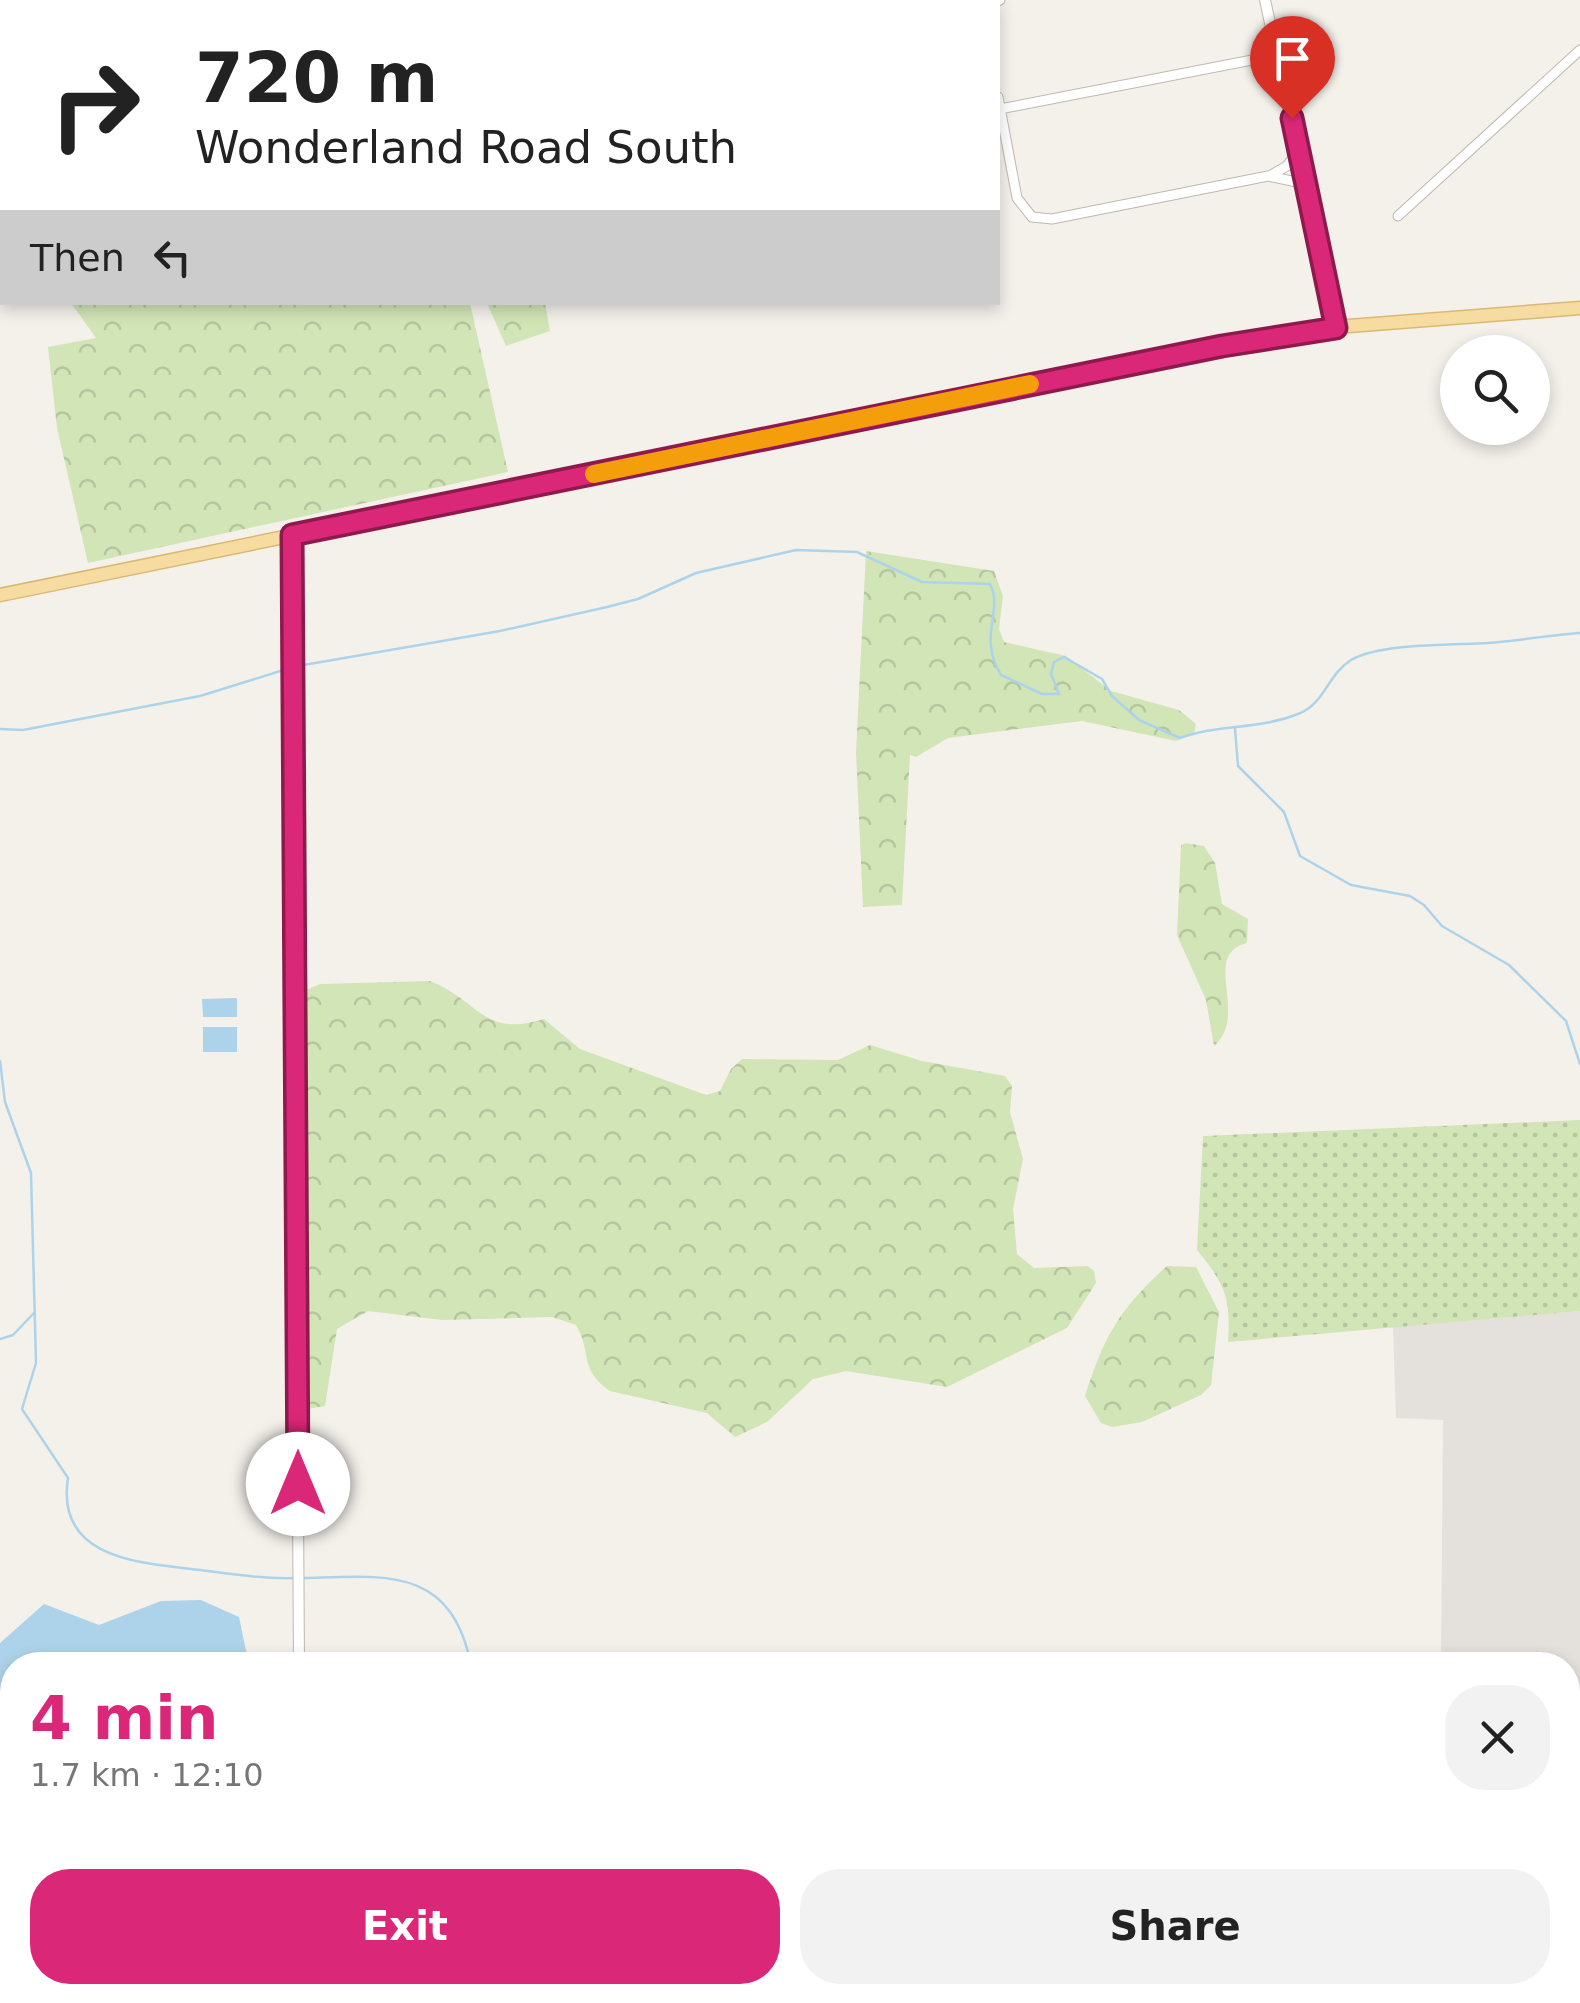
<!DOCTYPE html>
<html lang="en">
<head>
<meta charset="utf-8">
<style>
  body { margin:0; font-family:"DejaVu Sans",sans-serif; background:#f2f2f2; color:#222; height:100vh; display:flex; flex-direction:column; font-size:38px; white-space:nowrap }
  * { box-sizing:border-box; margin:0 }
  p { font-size:32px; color:#767676 }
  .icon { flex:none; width:55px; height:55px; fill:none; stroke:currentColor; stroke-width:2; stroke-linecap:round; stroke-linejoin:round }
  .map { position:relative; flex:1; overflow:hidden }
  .details { position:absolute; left:0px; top:1652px; width:1580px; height:352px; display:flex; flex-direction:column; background:#fff; border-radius:40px 40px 0 0; box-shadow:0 5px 15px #0003 }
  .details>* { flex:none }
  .hud { position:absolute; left:0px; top:0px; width:1000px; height:305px; box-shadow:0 5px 15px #0003; background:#fff; color:#222; overflow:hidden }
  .controls { position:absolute; left:1440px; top:335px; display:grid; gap:20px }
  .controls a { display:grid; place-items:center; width:110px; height:110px; border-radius:50%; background:#fff; box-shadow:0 5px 15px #0003; font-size:50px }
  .pin { position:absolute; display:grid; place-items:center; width:85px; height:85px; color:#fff; margin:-102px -42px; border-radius:50% 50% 50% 0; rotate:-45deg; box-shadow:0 0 10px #0007 }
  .pin .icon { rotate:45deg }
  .me { position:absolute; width:110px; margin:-55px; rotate:0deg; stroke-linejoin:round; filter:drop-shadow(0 0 8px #0008) }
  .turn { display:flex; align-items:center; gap:35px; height:210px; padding:0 30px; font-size:45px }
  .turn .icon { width:130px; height:130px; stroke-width:2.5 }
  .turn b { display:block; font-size:70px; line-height:85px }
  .then { display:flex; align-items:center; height:95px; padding:0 30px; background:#0003; gap:20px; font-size:38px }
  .round { display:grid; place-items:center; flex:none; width:105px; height:105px; border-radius:40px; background:#f2f2f2 }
  .summary { display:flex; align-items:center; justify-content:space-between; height:170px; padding:0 30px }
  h1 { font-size:60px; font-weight:700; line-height:75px; color:#db2777 }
  .primary-button { display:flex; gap:20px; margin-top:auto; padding:20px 30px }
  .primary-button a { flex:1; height:115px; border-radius:40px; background:#db2777; color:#fff; font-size:40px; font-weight:700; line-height:115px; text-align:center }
  .primary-button a+a { background:#f2f2f2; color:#222 }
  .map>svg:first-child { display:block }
</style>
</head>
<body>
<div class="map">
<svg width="1580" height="2003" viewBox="0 0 1580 2003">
  <defs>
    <pattern id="grass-dots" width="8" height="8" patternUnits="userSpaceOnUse" patternTransform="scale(2.5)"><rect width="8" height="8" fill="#d1e5b7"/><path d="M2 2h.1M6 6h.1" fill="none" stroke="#b5c69e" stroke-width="1.8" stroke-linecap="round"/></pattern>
    <pattern id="forest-crowns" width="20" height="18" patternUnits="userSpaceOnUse" patternTransform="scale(2.5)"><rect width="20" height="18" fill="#d1e5b7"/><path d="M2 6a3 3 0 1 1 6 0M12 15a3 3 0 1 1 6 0" fill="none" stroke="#b5c69e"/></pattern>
  </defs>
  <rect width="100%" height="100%" fill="#f4f1eb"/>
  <path fill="#e4e0dc" d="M1580,1311V1684H1568V1665H1441L1443,1420L1396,1418L1393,1327Z
    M1580,1801V1919L1568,1920V1802Z"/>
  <path fill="url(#grass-dots)" d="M1580,1120V1311L1228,1342C1231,1298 1225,1284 1197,1250L1203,1136Z
    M638,1993H834L836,2003H634Z
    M1173,1993H1305L1306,2003H1174Z
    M532,1996L535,2003H443L445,2001Z"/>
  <path fill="url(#forest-crowns)" d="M0,0H401V2H2V182Z
    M71,303H470L508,472L88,563L57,428L48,347L96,338Z
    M487,303H545L550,331L506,346Z
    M866,551L994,571L1003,596L999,629L1004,642L1066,656L1111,691L1179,710L1196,724L1194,734L1176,741L1082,721L948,738L916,757L910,755L902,905L863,907L856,752Z
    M1186,843L1204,846L1215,863L1222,904L1248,919L1247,943C1200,955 1250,1015 1214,1046L1206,1000L1177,935L1181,845Z
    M430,981C480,1001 483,1038 544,1019L580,1049L706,1095L720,1091L731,1069L742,1059L838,1060L870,1045L922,1061L1005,1076L1012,1086L1010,1112L1023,1159L1013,1209L1017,1254L1034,1268L1088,1266L1094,1271L1096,1283L1067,1328L947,1387L846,1371L813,1379L767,1422L735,1437L707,1413L610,1391C578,1369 592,1351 576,1325L552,1317L442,1320L368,1311L337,1329L325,1406L302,1410L306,990L320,984Z
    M1167,1266L1196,1267L1219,1312L1211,1385L1201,1395L1142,1422L1112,1427L1101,1423L1085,1396C1104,1336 1120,1308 1167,1266Z"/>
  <path fill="#add3eb" d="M237,998V1017H203L202,999Z
    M203,1027H237V1052H203Z
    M201,1600L239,1617L249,1665H12V1982L0,1986V1643L44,1604L99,1625L161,1601Z"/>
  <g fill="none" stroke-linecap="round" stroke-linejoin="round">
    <path stroke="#add3eb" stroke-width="2.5" d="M298,666L500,631L607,607L638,599L696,573L796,550L857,552L922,582L990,584C1004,611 977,636 1001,675L1042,694H1059L1051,674L1054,662L1064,657L1102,679L1112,696L1139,720L1180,738C1218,724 1258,730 1298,714C1324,705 1328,674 1351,660C1380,643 1453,645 1488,643C1518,641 1549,635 1580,633
      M0,729L23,730L200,696L290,668
      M1235,729L1238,766L1284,812L1300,856L1351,885L1410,896L1424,905L1442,926L1509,965L1566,1021L1580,1064
      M0,1061L5,1102L31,1173L36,1363L22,1409L68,1478C55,1560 142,1563 200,1570C231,1574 263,1579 294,1578
      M0,1339L13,1335L34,1313
      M302,1578C385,1576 451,1565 471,1665
      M1568,1792L1580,1793
      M1568,1969L1580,1966
      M481,2003L483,1992
      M1245,2003V1992
      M1452,2003L1489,1992"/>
    <defs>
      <path id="minor" d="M790,0V2
        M815,0L816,2
        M996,2L1000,0
        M998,97L1017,198L1032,217L1052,219L1268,176L1306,184
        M1000,109L1278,55
        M1271,175L1287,166L1299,149
        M1398,216L1580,50"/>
      <path id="tertiary" d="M1265,0L1336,327
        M292,535L299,1665
        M303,1992V2003"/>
      <path id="primary" d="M0,595L1221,346L1336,327L1580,308"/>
    </defs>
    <use href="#minor" stroke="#bfb8ae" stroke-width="11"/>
    <use href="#tertiary" stroke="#bfb8ae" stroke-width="12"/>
    <use href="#primary" stroke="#dbb872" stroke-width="15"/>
    <use href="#minor" stroke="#fff" stroke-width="9"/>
    <use href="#tertiary" stroke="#fff" stroke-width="10"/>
    <use href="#primary" stroke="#f6dca1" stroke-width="12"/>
  </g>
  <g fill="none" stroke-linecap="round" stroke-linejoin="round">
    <defs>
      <path id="route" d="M298,1484L292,535L1222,346L1336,328L1292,118"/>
    </defs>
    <use href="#route" stroke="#8e194d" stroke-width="25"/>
    <use href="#route" stroke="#db2777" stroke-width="18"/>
    <path stroke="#f59e0b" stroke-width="18" d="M594,474L1030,384"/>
  </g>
</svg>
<div class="controls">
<a><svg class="icon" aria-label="search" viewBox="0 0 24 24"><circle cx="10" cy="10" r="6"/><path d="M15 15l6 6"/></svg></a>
</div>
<div class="pin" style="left:1292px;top:118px;background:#d93025"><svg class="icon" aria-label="arrive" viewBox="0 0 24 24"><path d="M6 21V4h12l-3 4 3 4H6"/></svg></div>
<svg class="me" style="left:298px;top:1484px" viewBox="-20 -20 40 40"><circle r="19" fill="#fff"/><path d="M0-13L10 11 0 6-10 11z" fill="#db2777"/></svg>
<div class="hud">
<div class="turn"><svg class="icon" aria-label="right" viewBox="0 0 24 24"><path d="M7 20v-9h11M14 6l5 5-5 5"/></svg><div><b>720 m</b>Wonderland Road South</div></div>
<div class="then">Then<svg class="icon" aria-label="left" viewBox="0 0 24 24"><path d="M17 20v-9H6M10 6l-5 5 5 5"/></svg></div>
</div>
<section class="details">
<div class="summary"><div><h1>4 min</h1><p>1.7 km · 12:10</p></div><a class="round"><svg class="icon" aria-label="close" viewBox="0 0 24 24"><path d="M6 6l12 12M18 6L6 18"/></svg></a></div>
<div class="primary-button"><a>Exit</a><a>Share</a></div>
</section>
</div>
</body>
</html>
